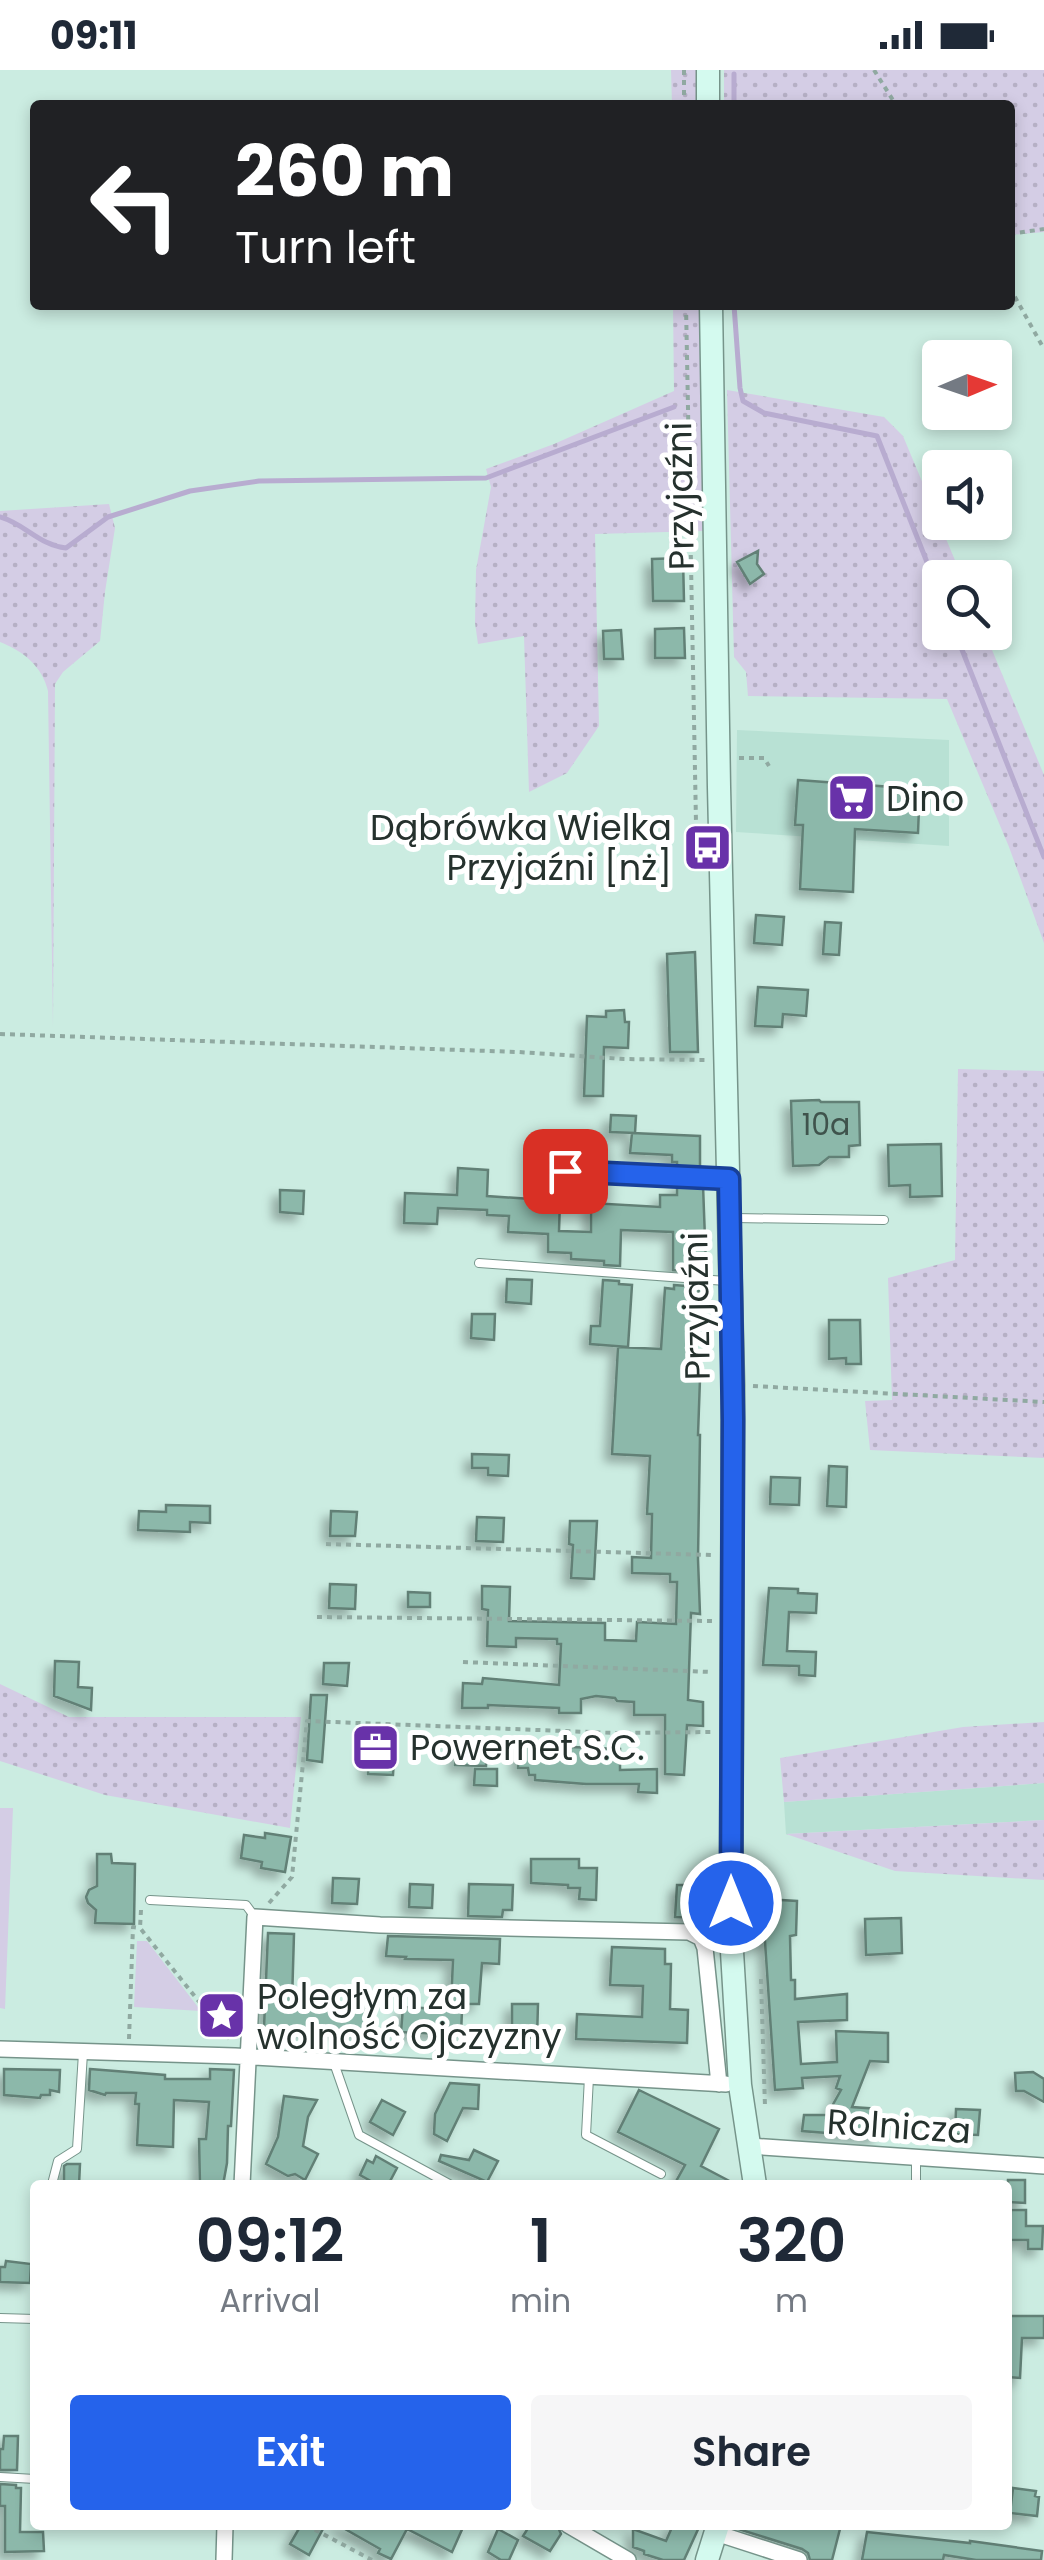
<!DOCTYPE html>
<html lang="en">
<head>
<meta charset="utf-8">
<style>
  body { margin:0; font-family:Poppins,sans-serif; background:#f6f6f7; color:#1f2937; height:100vh; display:flex; flex-direction:column; font-size:38px; white-space:nowrap }
  * { box-sizing:border-box; margin:0 }
  p { font-size:32px; color:#747a83 }
  .icon { flex:none; width:55px; height:55px; fill:none; stroke:currentColor; stroke-width:2; stroke-linecap:round; stroke-linejoin:round }
  .map { position:relative; flex:1; overflow:hidden }
  .sheet { position:absolute; left:30px; top:2110px; width:982px; height:350px; display:flex; flex-direction:column; background:#fff; border-radius:10px; box-shadow:0 5px 15px #0003 }
  .sheet>* { flex:none }
  .top-card { position:absolute; left:30px; top:30px; width:985px; height:210px; border-radius:10px; box-shadow:0 5px 15px #0003; background:#202124; color:#fff; overflow:hidden }
  .needle { width:65px; rotate:88deg }
  .tools { position:absolute; left:922px; top:270px; display:grid; gap:20px }
  .tools a { display:grid; place-items:center; width:90px; height:90px; border-radius:10px; background:#fff; box-shadow:0 5px 15px #0003; font-size:50px }
  .pin { position:absolute; display:grid; place-items:center; width:85px; height:85px; color:#fff; margin:-42px; border-radius:20px; box-shadow:0 5px 15px #0006 }
  .me { position:absolute; width:110px; margin:-55px; rotate:0deg; stroke-linejoin:round; filter:drop-shadow(0 0 8px #0008) }
  .turn { display:flex; align-items:center; gap:35px; height:210px; padding:0 40px; font-size:45px }
  .turn .icon { width:130px; height:130px; stroke-width:2.5 }
  .turn b { display:block; font-size:70px; line-height:85px }
  .eta { display:flex; justify-content:space-evenly; align-items:center; height:170px; text-align:center }
  .eta b { font-size:60px; font-weight:600; line-height:70px }
  .action { display:flex; gap:20px; margin-top:auto; padding:20px 40px }
  .action a { flex:1; height:115px; border-radius:10px; background:#2563eb; color:#fff; font-size:40px; font-weight:600; line-height:115px; text-align:center }
  .action a+a { background:#f6f6f7; color:#1f2937 }
  .status { display:flex; justify-content:space-between; align-items:center; height:70px; padding:0 50px; background:#fff; direction:ltr }
  .status svg { height:28px; fill:currentColor }
  .map>svg:first-child { display:block }
</style>
</head>
<body>
<div class="status"><b>09:11</b><svg viewBox="0 0 49 12"><path d="M0 12V9h3v3zM5 12V6h3v6zM10 12V3h3v9zM15 12V0h3v12zM26 1h20v11H26zM47 4h2v5h-2z"/></svg></div>
<div class="map">
<svg width="1044" height="2490" viewBox="0 0 1044 2490">
  <defs>
    <pattern id="grass-dots" width="8" height="8" patternUnits="userSpaceOnUse" patternTransform="scale(2.5)"><rect width="8" height="8" fill="#d4cde5"/><path d="M2 2h.1M6 6h.1" fill="none" stroke="#b6b0c5" stroke-width="1.8" stroke-linecap="round"/></pattern>
    <filter id="shadow"><feDropShadow dx="-7" dy="7" stdDeviation="5" flood-color="#0004"/></filter>
  </defs>
  <rect width="100%" height="100%" fill="#cbece1"/>
  <path fill="#b8e1d4" d="M737,660L949,670V776L736,762Z
    M1044,1713V1750L786,1764L784,1732Z"/>
  <path fill="url(#grass-dots)" d="M671,0H697V35H672Z
    M724,0H1044V162L1010,165V35H724Z
    M673,235H700L703,461L595,464L599,656L567,703L529,722L524,566L478,574L475,553L476,500L491,417L486,399L554,374L674,321Z
    M727,320L884,347L903,366L962,507L940,508V562L985,563L1044,705V873L1009,777L947,629L748,626L746,602L734,587Z
    M109,434L115,458L105,522L100,571L63,602L55,614L53,958L48,621C42,596 23,581 0,572V441Z
    M958,999L1044,1001V1388L870,1380L865,1331L892,1330L888,1208L955,1190Z
    M0,1614L69,1647H301L290,1758L105,1725L0,1691Z
    M1044,1652V1713L784,1732L780,1688L963,1657Z
    M1044,1750V1810L895,1801L786,1764Z"/>
  <path fill="#d4cde5" d="M0,1738H13L5,1939L0,1938Z
    M137,1871H147L201,1941L134,1937Z"/>
  <g fill="none" stroke-linecap="round" stroke-linejoin="round">
    <path stroke="#b8acd0" stroke-width="5" d="M734,4V35
      M734,235L740,318L743,331L764,343L877,366L940,525
      M0,447C25,454 39,475 66,478L108,447L190,421L259,411L486,408L674,337
      M955,562L1044,787"/>
  </g>
  <path fill="#8cb8aa" stroke="#628076" stroke-width="2.5" filter="url(#shadow)" d="M758,481L757,494L764,504L750,514L737,492Z
    M683,488L684,531H653L652,489Z
    M684,558L685,588H655V559Z
    M621,560L623,589H604L603,561Z
    M798,710L905,718L904,737L919,738L918,763L855,759L853,822L800,819L803,755H795Z
    M756,845L784,847L782,875L754,873Z
    M825,852L841,853L839,885L823,884Z
    M695,882L698,982H670L667,884Z
    M758,917L808,920L806,946L783,944L782,957L755,956Z
    M624,940L625,952H629L628,978L604,977L603,1026H584L587,946L606,947V941Z
    M819,1030L821,1032H859L860,1075L849,1076V1087H829L819,1095L793,1096L791,1031Z
    M611,1045L636,1046L635,1063L610,1062Z
    M632,1063L700,1066V1099L677,1098V1092H672V1085L630,1083Z
    M941,1074L942,1126L910,1127V1115L889,1116L888,1075Z
    M458,1098L488,1100L487,1126L560,1131L559,1161L591,1162V1133L660,1137V1125H677V1113L703,1115L706,1196H700V1202L673,1200V1162L621,1160L620,1196L604,1195V1191L571,1189V1183L548,1182V1164L508,1162L509,1146L487,1145V1140L438,1138L437,1154L404,1153L405,1123L457,1125Z
    M280,1120L304,1121L303,1144L280,1142Z
    M507,1209L532,1210L531,1234L506,1232Z
    M603,1210L619,1211V1214L632,1215L628,1277L590,1274L591,1256H600Z
    M674,1215L699,1217L693,1281H701L698,1365H700L698,1489L700,1544L691,1543L688,1630L703,1632V1656L687,1655L684,1705L665,1704V1645H634V1632L617,1631L615,1628L596,1626L581,1629V1643H559V1638L488,1635V1638H462L463,1613L482,1614L483,1608L559,1615L561,1574H557V1569L516,1568V1577L487,1576L488,1540L482,1539V1516L510,1517L509,1551L605,1553V1570L636,1571L637,1552L676,1554L677,1512H670V1504L632,1503V1487L651,1488L652,1444H647L650,1386L612,1384L618,1277L661,1279L665,1218L674,1219Z
    M472,1244H495L494,1270L471,1268Z
    M829,1250H860L861,1294H846V1288L829,1289Z
    M472,1384L509,1385L508,1406L488,1405V1398H472Z
    M829,1396L847,1397L846,1437L827,1436Z
    M771,1407L800,1408L799,1435L770,1434Z
    M166,1435L210,1436V1453L190,1452V1462L138,1460L139,1441L166,1442Z
    M331,1441L357,1442L355,1466H330Z
    M477,1447L504,1448L503,1472L476,1471Z
    M570,1451H597L594,1509L571,1508L573,1475L569,1474Z
    M330,1514L356,1515L355,1539L329,1538Z
    M769,1518L798,1519V1523L817,1524L816,1543L789,1542L787,1581L816,1582L815,1606L799,1605V1596L763,1595Z
    M408,1522L430,1523V1537H408Z
    M55,1591L79,1592L78,1617L92,1618L91,1640L54,1626Z
    M324,1593H349L347,1616L323,1614Z
    M311,1625H327L322,1692L307,1690Z
    M456,1670L487,1672L486,1696L455,1695Z
    M368,1671L395,1672L393,1705L368,1704Z
    M518,1672H547V1676L620,1679V1700L657,1699V1723L638,1722L639,1714H586L535,1710V1705H529L528,1698H518Z
    M475,1699H497V1716L474,1715Z
    M265,1763L291,1767L285,1802L261,1798L262,1792L241,1788L244,1765L265,1768Z
    M97,1784H111L112,1793L135,1794L134,1854L95,1853L96,1840L88,1833L86,1827L89,1820L97,1816Z
    M531,1789H579V1798H597L596,1830L579,1829L580,1818H568V1815L531,1813Z
    M333,1808L359,1809L357,1834L332,1833Z
    M410,1814L433,1815L432,1838L409,1837Z
    M469,1814L513,1815L512,1840H503L502,1847L468,1846Z
    M677,1815H691V1822H702L701,1848L675,1847Z
    M764,1829L797,1831L796,1865L790,1866L791,1910H795V1929L847,1924V1950L798,1952L801,1994L837,1992L836,1961L888,1963V1992L870,1991L852,2037L880,2039L878,2067L802,2061L804,2045H827L841,2020L836,2018L840,2006L802,2008L803,2018L775,2020L764,1857Z
    M901,1848L902,1883L866,1885L865,1849Z
    M268,1863L294,1864L292,1932L374,1935L372,1961L264,1957Z
    M388,1866L500,1869L499,1894L482,1893L479,1934H451L453,1890L405,1889L406,1887L386,1886Z
    M612,1877L665,1879V1894H671L670,1939L688,1940L687,1973L576,1969L577,1944L642,1947L643,1916L610,1915Z
    M512,1934H538L537,1968L512,1967Z
    M403,1937L462,1940L461,1965L401,1962Z
    M4,1999L60,2000L59,2022L50,2020V2025H41L40,2028L4,2025Z
    M90,1999L165,2005V2009H210V1999L234,2000L231,2056H228L227,2093L223,2115H200L199,2069H206L209,2032L174,2030L173,2077L137,2075L139,2034H135L136,2023H106L105,2025L89,2020Z
    M1033,2002L1044,2009V2032L1024,2021H1016L1015,2003Z
    M450,2013L479,2015L478,2039L463,2038L447,2071L434,2064L435,2044Z
    M639,2020L719,2059L701,2096L737,2115H674L685,2095L618,2062Z
    M284,2026L317,2030L308,2047L303,2076L318,2084L305,2110L295,2104L288,2106L266,2094L278,2067Z
    M382,2030L405,2042L393,2065L370,2052Z
    M956,2039L980,2040L978,2065L955,2064Z
    M474,2080L498,2091L487,2112L439,2091L441,2085L469,2090Z
    M376,2086L397,2098L388,2115H378L360,2105L367,2090L373,2093Z
    M67,2094H80L79,2115H64V2096Z
    M1008,2110H1025V2133L1008,2132Z
    M1011,2140H1026V2156H1043L1042,2179H1028V2170H1010Z
    M6,2191L31,2194L30,2213L0,2212V2197H5Z
    M1008,2246H1044V2268H1022L1020,2308L1008,2307Z
    M4,2366H18L17,2400H0V2379H3Z
    M0,2414L16,2415V2418H21L20,2462H43L44,2481L5,2482V2436H0Z
    M1013,2418L1036,2421L1035,2426L1039,2427L1037,2446L1010,2443Z
    M301,2455H325L309,2485L290,2474Z
    M338,2455H464L452,2482L407,2459L391,2489L378,2483L380,2479Z
    M530,2455H557L561,2464L550,2481L523,2466Z
    M673,2455H700L684,2490H663L644,2484V2481L633,2477V2459L666,2471Z
    M736,2455H841L832,2490H810L808,2483L802,2479L735,2458Z
    M498,2459L518,2470L509,2490H501L488,2482Z
    M867,2462L970,2473V2471L1042,2481L1041,2490H976L944,2485L943,2490H862Z"/>
  <g fill="none" stroke-linecap="round" stroke-linejoin="round">
    <defs>
      <path id="lane" d="M528,1099L723,1108
        M734,1148L884,1150
        M479,1193L726,1211
        M150,1830L246,1835L255,1847
        M334,1993L359,2065L451,2115
        M589,2007L586,2065L661,2104
        M916,2087V2115
        M52,2114L58,2091L77,2079L83,1983
        M0,2248L35,2249
        M0,2407L35,2409"/>
      <path id="street" d="M0,1979L235,1986L726,2014
        M749,2076L1044,2096
        M242,2115L255,1847L380,1855L689,1862L701,1868L705,1878L719,2014
        M568,2455L628,2490
        M716,2463L799,2490
        M224,2490L225,2455"/>
      <path id="secondary" d="M708,0V35
        M711,235L719,717L733,1315L731,1865L740,2015L755,2115
        M707,2490L718,2455"/>
    </defs>
    <use href="#lane" stroke="#76948a" stroke-width="10"/>
    <use href="#street" stroke="#76948a" stroke-width="18"/>
    <use href="#secondary" stroke="#76948a" stroke-width="25"/>
    <path stroke="#90a9a1" stroke-width="4" stroke-dasharray="5 5" stroke-linecap="butt" d="M684,0V35
      M874,0L896,35
      M1010,164L1044,159
      M1010,218L1044,279
      M686,235L696,753L699,767
      M739,688H764L769,696
      M0,964L518,982L624,989L707,990
      M753,1316L1044,1332
      M326,1474L711,1485
      M317,1547L712,1551
      M463,1592L711,1602
      M269,1833L292,1807L307,1651L615,1663L711,1662
      M141,1840L140,1858L229,1969
      M761,1909L765,2036
      M222,1946L234,1962
      M129,1969L133,1857L140,1858
      M306,2455L372,2490"/>
    <use href="#lane" stroke="#fff" stroke-width="8"/>
    <use href="#street" stroke="#fff" stroke-width="15"/>
    <use href="#secondary" stroke="#d4faef" stroke-width="22"/>
  </g>
  <g fill="none" stroke-linecap="round" stroke-linejoin="round">
    <defs>
      <path id="route" d="M565,1101L729,1109L733,1350L731,1833"/>
    </defs>
    <use href="#route" stroke="#184099" stroke-width="25"/>
    <use href="#route" stroke="#2563eb" stroke-width="18"/>
  </g>
  <defs>
    <symbol id="supermarket-square" viewBox="-11 -11 22 22"><rect x="-9" y="-9" width="18" height="18" rx="4" fill="#6832a9" stroke="#fff"/><path d="M-6-5.5h2.5l.6 2H6L4.5 2H-2.5L-4.4-4H-6ZM-1.5 3.2a1.3 1.3 0 1 0 .1 0ZM3 3.2a1.3 1.3 0 1 0 .1 0Z" fill="#fff"/></symbol>
    <symbol id="bus-square" viewBox="-11 -11 22 22"><rect x="-9" y="-9" width="18" height="18" rx="4" fill="#6832a9" stroke="#fff"/><path d="M-5-6H5V4H4V6H2V4H-2V6H-4V4H-5ZM-3.5-4V0h7V-4ZM-3.5 1.2v1.5H-2V1.2ZM2 1.2v1.5H3.5V1.2Z" fill="#fff"/></symbol>
    <symbol id="office-square" viewBox="-11 -11 22 22"><rect x="-9" y="-9" width="18" height="18" rx="4" fill="#6832a9" stroke="#fff"/><path d="M-6-3h4V-5.5h4V-3h4V5H-6ZM-1-4.5V-3h2v-1.5ZM-6 0V1H6V0Z" fill="#fff"/></symbol>
    <symbol id="sight-square" viewBox="-11 -11 22 22"><rect x="-9" y="-9" width="18" height="18" rx="4" fill="#6832a9" stroke="#fff"/><path d="M0-6L1.8-2.2L6-1.7L2.9 1.2L3.7 5.4L0 3.3L-3.7 5.4L-2.9 1.2L-6-1.7L-1.8-2.2Z" fill="#fff"/></symbol>
  </defs>
  <g fill-rule="evenodd">
    <use href="#supermarket-square" x="824" y="700" width="55" height="55"/>
    <use href="#bus-square" x="680" y="750" width="55" height="55"/>
    <use href="#office-square" x="348" y="1650" width="55" height="55"/>
    <use href="#sight-square" x="194" y="1918" width="55" height="55"/>
  </g>
  <g text-anchor="middle" dominant-baseline="central" stroke-width="10" stroke-linejoin="round" paint-order="stroke">
    <g font-size="30" fill="#3f534c">
      <text x="826" y="1054">10a</text>
    </g>
    <g font-size="35" fill="#25312d" stroke="#fff">
      <text transform="translate(680 426) rotate(-91)">Przyjaźni</text>
      <text transform="translate(696 1236) rotate(-91)">Przyjaźni</text>
      <text transform="translate(899 2056) rotate(4)">Rolnicza</text>
    </g>
    <g font-size="35" fill="#25312d" stroke="#fff" text-anchor="start">
      <text x="886" y="728">Dino</text>
      <text x="672" y="757" text-anchor="end">Dąbrówka Wielka<tspan x="672" dy="40">Przyjaźni [nż]</tspan></text>
      <text x="410" y="1677">Powernet S.C.</text>
      <text x="257" y="1926">Poległym za<tspan x="257" dy="40">wolność Ojczyzny</tspan></text>
    </g>
  </g>
</svg>
<div class="tools">
<a><svg class="needle" viewBox="-14 -14 28 28"><path d="M0-13l5 13h-10z" fill="#e53935"/><path d="M0 13l5-13h-10z" fill="#747a83"/></svg></a>
<a><svg class="icon" aria-label="sound" viewBox="0 0 24 24"><path d="M4 9h4l5-4v14l-5-4H4zM17 9q2 3 0 6"/></svg></a>
<a><svg class="icon" aria-label="search" viewBox="0 0 24 24"><circle cx="10" cy="10" r="6"/><path d="M15 15l6 6"/></svg></a>
</div>
<div class="pin" style="left:565px;top:1101px;background:#d93025"><svg class="icon" aria-label="arrive" viewBox="0 0 24 24"><path d="M6 21V4h12l-3 4 3 4H6"/></svg></div>
<svg class="me" style="left:731px;top:1833px" viewBox="-20 -20 40 40"><circle r="17" fill="#2563eb" stroke="#fff" stroke-width="3"/><path d="M0-11L8 9 0 5-8 9z" fill="#fff"/></svg>
<div class="top-card">
<div class="turn"><svg class="icon" aria-label="left" viewBox="0 0 24 24"><path d="M17 20v-9H6M10 6l-5 5 5 5"/></svg><div><b>260 m</b>Turn left</div></div>
</div>
<section class="sheet">
<div class="eta">
<div><b>09:12</b><p>Arrival</p></div>
<div><b>1</b><p>min</p></div>
<div><b>320</b><p>m</p></div>
</div>
<div class="action"><a>Exit</a><a>Share</a></div>
</section>
</div>
</body>
</html>
